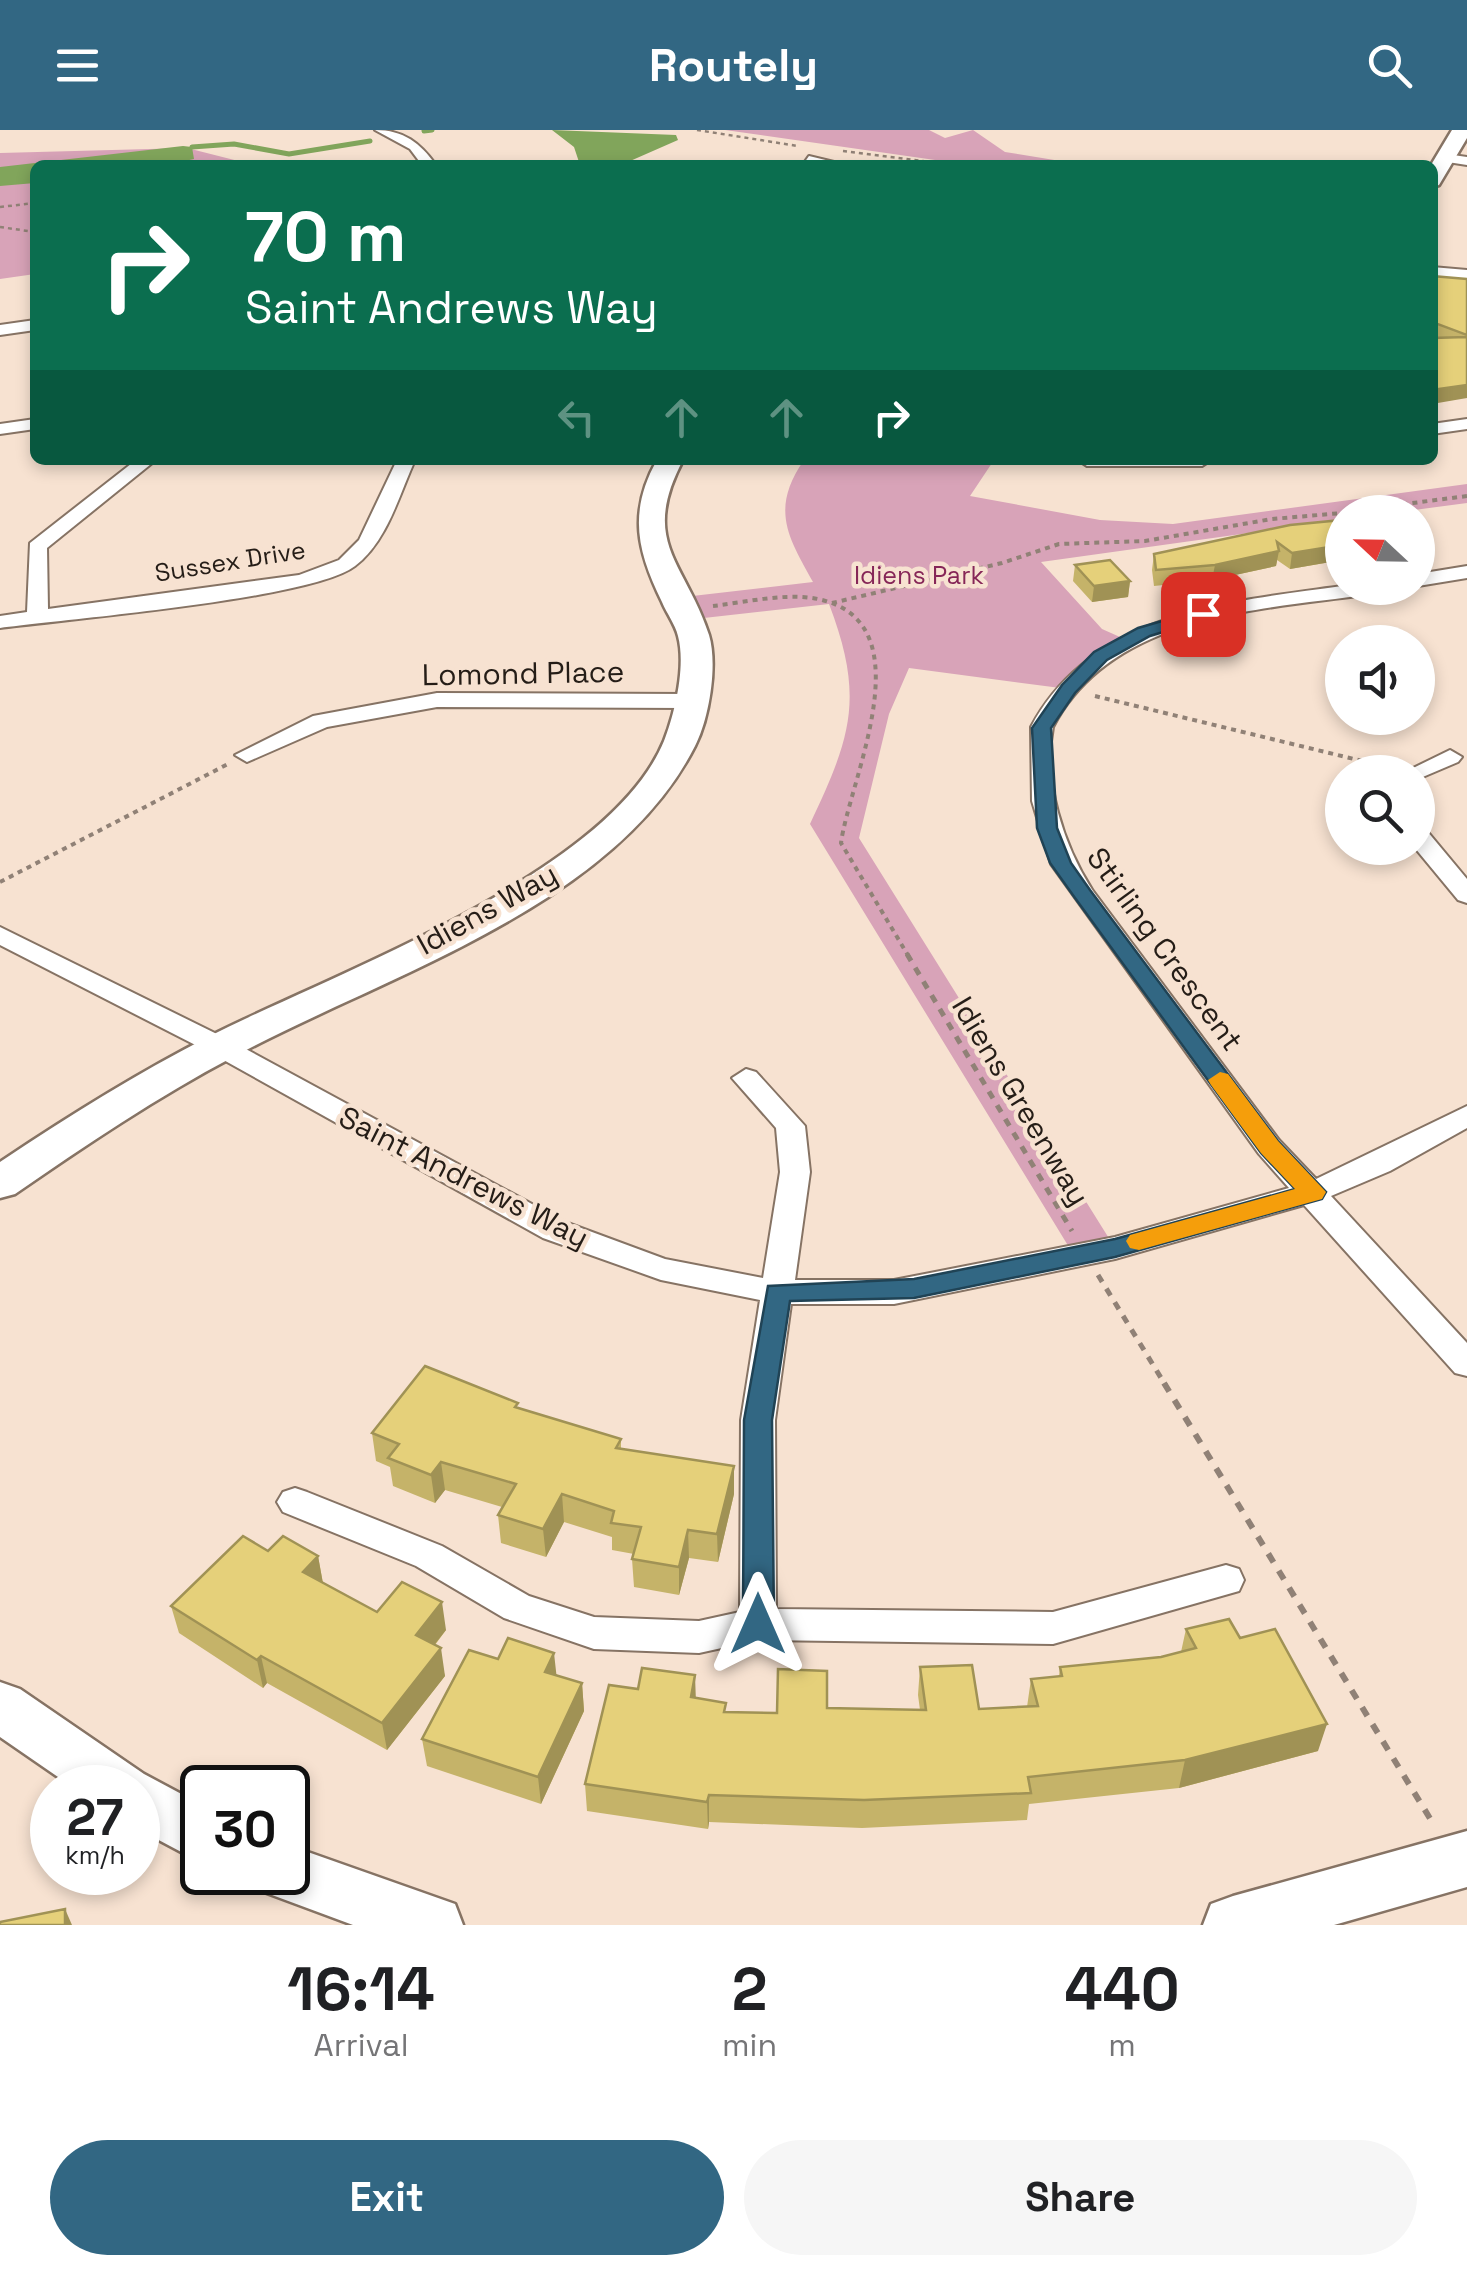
<!DOCTYPE html>
<html lang="en">
<head>
<meta charset="utf-8">
<style>
  body { margin:0; font-family:"Space Grotesk",sans-serif; background:#f6f6f6; color:#202124; height:100vh; display:flex; flex-direction:column; font-size:38px; white-space:nowrap }
  * { box-sizing:border-box; margin:0 }
  p { font-size:32px; color:#757577 }
  .icon { flex:none; width:55px; height:55px; fill:none; stroke:currentColor; stroke-width:2; stroke-linecap:round; stroke-linejoin:round }
  .map { position:relative; height:1795px; overflow:hidden }
  .panel { display:flex; flex-direction:column; background:#fff; flex:1 }
  .panel>* { flex:none }
  .hud { position:absolute; left:30px; top:30px; width:1408px; height:305px; border-radius:15px; box-shadow:0 5px 15px #0003; background:#0b6e4f; color:#fff; overflow:hidden }
  .needle { width:65px; rotate:292deg }
  .fabs { position:absolute; left:1325px; top:365px; display:grid; gap:20px }
  .fabs a { display:grid; place-items:center; width:110px; height:110px; border-radius:50%; background:#fff; box-shadow:0 5px 15px #0003; font-size:50px }
  .speed { position:absolute; left:30px; top:1635px; display:flex; gap:20px; font-size:50px; font-weight:700; text-align:center }
  .speed>* { display:grid; place-content:center; width:130px; height:130px; border-radius:50%; background:#fff; box-shadow:0 5px 15px #0003; line-height:1 }
  .speed small { font-size:25px; font-weight:400 }
  .speed .limit { border:5px solid #111; border-radius:15px; background:#fff; color:#111 }
  .pin { position:absolute; display:grid; place-items:center; width:85px; height:85px; color:#fff; margin:-42px; border-radius:20px; box-shadow:0 5px 15px #0006 }
  .me { position:absolute; width:110px; margin:-55px; rotate:0deg; stroke-linejoin:round; filter:drop-shadow(0 0 8px #0008) }
  .turn { display:flex; align-items:center; gap:35px; height:210px; padding:0 50px; font-size:45px }
  .turn .icon { width:130px; height:130px; stroke-width:2.5 }
  .turn b { display:block; font-size:70px; line-height:85px }
  .lanes { display:flex; align-items:center; height:95px; padding:0 50px; background:#0003; justify-content:center; gap:50px; direction:ltr }
  .lanes .off { opacity:.35 }
  .eta { display:flex; justify-content:space-evenly; align-items:center; height:170px; text-align:center }
  .eta b { font-size:60px; font-weight:700; line-height:70px }
  .primary-button { display:flex; gap:20px; margin-top:auto; padding:20px 50px }
  .primary-button a { flex:1; height:115px; border-radius:60px; background:#326783; color:#fff; font-size:40px; font-weight:700; line-height:115px; text-align:center }
  .primary-button a+a { background:#f6f6f6; color:#202124 }
  header { display:flex; justify-content:space-between; align-items:center; height:130px; padding:0 50px; background:#326783; color:#fff; font-size:45px; font-weight:700 }
  .map>svg:first-child { display:block }
</style>
</head>
<body>
<header><svg class="icon" aria-label="menu" viewBox="0 0 24 24"><path d="M4 6h16M4 12h16M4 18h16"/></svg>Routely<svg class="icon" aria-label="search" viewBox="0 0 24 24"><circle cx="10" cy="10" r="6"/><path d="M15 15l6 6"/></svg></header>
<div class="map">
<svg width="1467" height="1795" viewBox="0 0 1467 1795">
  <rect width="100%" height="100%" fill="#f7e2d1"/>
  <path fill="#d8a3b8" d="M725,0H929L945,8L973,0L1005,22L1085,35H970Z
    M187,18L254,35H35V144L0,149V23Z
    M804,330H994L970,366L1100,390L1173,394L1467,354V373L1399,382H1342V390L1041,432L1102,499L1129,511L1068,559L909,538L889,584L859,708L1115,1118L1075,1127L810,694C851,607 865,568 829,474L686,490L675,468L813,452C788,407 770,379 804,330Z"/>
  <path fill="#81a55b" d="M552,0L676,5L678,10L621,35H580L574,17Z
    M183,16L192,17L194,29L166,35H35V53L0,56V37Z"/>
  <g fill="none" stroke-linecap="round" stroke-linejoin="round">
    <path stroke="#81a55b" stroke-width="5" d="M424,1L432,0
      M192,17L234,14L289,24L370,11"/>
    <defs>
      <path id="street" d="M375,0C404,0 420,13 436,35H422L410,19Z
        M1446,24L1467,27V35L1441,31Z
        M809,26L834,32L836,35L804,33Z
        M1432,137L1467,140V150L1432,147Z
        M35,190V200L0,205V195Z
        M35,289V299L0,304V294Z
        M1467,289V299L1432,304V294Z
        M136,330H156L47,418L48,479L299,445L339,430L359,410L397,330H415C399,365 387,412 355,436C313,469 67,489 0,498V486L27,482L30,413Z
        M1078,330H1211L1202,336H1087Z
        M1467,436V448L1418,456V444Z
        M1342,456L1382,458L1372,464C1262,480 1112,483 1053,597C1043,652 1063,715 1093,761L1279,1010L1316,1049L1467,976V998L1390,1041L1331,1066L1467,1213V1246L1455,1243L1304,1075L1115,1129L894,1174H791L775,1290L776,1479L1053,1482L1226,1435L1239,1439L1244,1450L1239,1461L1053,1514L758,1510L699,1523L594,1519L504,1488L416,1436L283,1382L277,1372L283,1362L295,1358L307,1362L442,1416L529,1466L594,1487L699,1491L740,1482L741,1290L760,1170L661,1150L543,1108L211,923L0,815V797L231,911L565,1092L665,1129L763,1148L780,1042L776,998L732,948L746,939L756,942L805,996L810,1042L795,1150H894L1115,1107L1289,1058L1259,1024L1051,734L1032,671L1031,597C1092,482 1228,472 1342,456Z
        M437,563L689,564L700,571L689,578L437,577L327,597L247,632L235,625L313,586Z
        M1450,620L1462,627L1458,632L1418,649V642H1405Z
        M1418,699L1427,701L1467,749V773L1458,770L1415,718Z"/>
      <path id="secondary" d="M1452,0H1467V8L1439,55L1432,57L1431,35Z
        M657,330H683C639,413 686,433 709,505C718,535 709,589 695,616C613,778 383,846 233,927C157,967 86,1015 15,1064L0,1068V1032C67,987 136,944 208,907C333,843 609,745 664,611C675,583 686,536 678,506C675,494 667,484 662,472C637,421 628,382 657,330Z
        M0,1552L20,1559L144,1644L202,1675V1733L138,1699V1658H74L0,1607Z
        M1467,1701V1757L1334,1795H1203L1211,1774L1233,1766Z
        M288,1715L455,1774L463,1795H353L264,1762L255,1742H288Z"/>
    </defs>
    <use href="#street" stroke="#867364" stroke-width="4"/>
    <use href="#secondary" stroke="#867364" stroke-width="5"/>
    <path stroke="#908176" stroke-width="2.5" stroke-dasharray="4 4" stroke-linecap="butt" d="M697,0L798,16
      M843,21L953,35
      M0,77L35,73
      M0,97L35,102"/>
    <path stroke="#908176" stroke-width="4" stroke-dasharray="5 5" stroke-linecap="butt" d="M1343,382L1467,366
      M832,473L1002,433L1059,414L1145,411L1272,389L1342,383
      M713,476C749,472 794,460 829,472C922,503 849,652 841,713L909,827
      M1095,566L1391,638
      M0,752L228,634"/>
    <path stroke="#908176" stroke-width="5" stroke-dasharray="8 8" stroke-linecap="butt" d="M907,824L1072,1101
      M1098,1145L1166,1256"/>
    <path stroke="#908176" stroke-width="6" stroke-dasharray="10 10" stroke-linecap="butt" d="M1164,1253L1434,1695"/>
    <use href="#street" fill="#fff" fill-rule="evenodd"/>
    <use href="#secondary" fill="#fff" fill-rule="evenodd"/>
  </g>
  <path fill="#c5b369" d="M1432,146L1467,149V268L1436,208L1432,206Z
    M1342,390V430L1290,439L1277,430L1276,436L1212,450L1154,456L1152,440L1154,424Z
    M1075,435L1130,451L1128,467L1092,472L1073,451Z
    M519,1278L621,1309V1319L734,1336V1364L718,1432L689,1428L679,1465L634,1457L632,1429L634,1424L612,1420V1407L564,1392L546,1427L501,1413L498,1385L502,1377L445,1360L435,1373L393,1356L390,1337L376,1331L372,1303Z
    M268,1421L318,1426L323,1453L377,1482L446,1500L435,1515L445,1546L387,1620L267,1553L263,1558L179,1503L171,1476Z
    M1186,1499L1240,1508L1318,1621L1179,1658L1029,1674L1027,1690L862,1698L709,1692L708,1699L587,1681L585,1654L638,1559L696,1568L726,1582L777,1583L827,1578L920,1580L918,1565L920,1537L979,1579L1027,1577L1031,1549L1059,1546L1060,1537L1161,1527L1181,1522Z
    M556,1545L582,1553L584,1581L541,1674L427,1636L422,1609Z"/>
  <path fill="#a09255" d="M1467,255V268L1432,274V260Z
    M1342,415V430L1290,439L1292,423Z
    M1279,421L1276,436L1212,450L1215,435Z
    M1130,451L1128,467L1092,472L1094,456Z
    M441,1332L445,1360L435,1373L431,1345Z
    M734,1336V1364L718,1432L717,1404Z
    M562,1364L564,1392L546,1427L543,1399Z
    M688,1400L689,1428L679,1465V1437Z
    M318,1426L323,1454L303,1442Z
    M442,1472L446,1500L420,1533L416,1505Z
    M441,1518L445,1546L387,1620L382,1593Z
    M554,1523L557,1550L545,1542Z
    M261,1526L267,1553L263,1558L257,1530Z
    M695,1545L696,1573L691,1567Z
    M582,1553L584,1581L541,1674L538,1647Z
    M1327,1594L1318,1621L1179,1658L1185,1630Z
    M709,1665V1692L708,1699L707,1672Z
    M65,1779L72,1795H65Z"/>
  <path fill="#e5d07a" stroke="#a09255" stroke-width="2.5" d="M1432,146L1467,149V205L1432,192Z
    M1467,207V255L1432,260V208Z
    M1342,390V415L1292,423L1277,412L1279,421L1215,435L1156,440L1154,424L1290,395Z
    M1110,430L1130,451L1094,456L1075,435Z
    M425,1236L518,1273L515,1277L621,1309L616,1318L734,1336L717,1404L688,1400L679,1437L632,1429L641,1397L611,1393L614,1381L562,1364L543,1399L498,1385L516,1354L441,1332L431,1345L388,1328L399,1314L372,1303Z
    M243,1406L268,1421L283,1406L318,1426L303,1442L377,1482L402,1452L442,1472L416,1505L441,1518L382,1593L261,1526L257,1530L171,1476Z
    M1229,1489L1240,1508L1275,1499L1327,1594L1185,1630L1028,1647L1031,1663L864,1670L709,1665L707,1672L585,1654L609,1555L638,1559L642,1538L695,1545L691,1567L726,1573L724,1582L777,1583L778,1539L827,1541V1578L926,1580L920,1537L972,1535L979,1579L1038,1576L1031,1549L1062,1546L1060,1537L1161,1527L1196,1518L1186,1499Z
    M508,1508L554,1523L545,1542L582,1553L538,1647L422,1609L469,1520L498,1529Z
    M65,1779V1795H0V1792Z"/>
  <path fill="#326783" stroke="#204355" stroke-width="2.5" d="M1203,479L1212,484L1209,488L1150,506L1107,530L1075,563L1051,598L1057,698L1071,733L1090,760L1278,1011L1326,1062L1322,1069L1115,1127L914,1168L790,1171L772,1290L774,1494L769,1503L758,1507L748,1503L743,1494L744,1290L768,1156L914,1149L1115,1109L1295,1059L1261,1023L1075,768L1050,733L1037,698L1032,598L1062,555L1094,522L1138,498Z"/>
  <path fill="#f59e0b" d="M1220,942L1228,944L1278,1011L1326,1062L1322,1069L1139,1120L1130,1118L1126,1111L1130,1105L1295,1059L1261,1023L1211,955L1208,950Z"/>
  <g text-anchor="middle" dominant-baseline="central" stroke-width="9" stroke-linejoin="round" paint-order="stroke">
    <g font-size="25" fill="#251d17" stroke="#f7e2d1">
      <text transform="translate(230 431) rotate(-9)">Sussex Drive</text>
    </g>
    <g font-size="25" fill="#862657" stroke="#f7e2d1">
      <text x="919" y="445">Idiens Park</text>
    </g>
    <g font-size="30" fill="#251d17" stroke="#f7e2d1">
      <text transform="translate(523 543) rotate(-1)">Lomond Place</text>
      <text transform="translate(487 779) rotate(-29)">Idiens Way</text>
      <text transform="translate(1165 819) rotate(54)">Stirling Crescent</text>
      <text transform="translate(1021 971) rotate(59)">Idiens Greenway</text>
      <text transform="translate(464 1047) rotate(27)">Saint Andrews Way</text>
    </g>
  </g>
</svg>
<div class="fabs">
<a><svg class="needle" viewBox="-14 -14 28 28"><path d="M0-13l5 13h-10z" fill="#e53935"/><path d="M0 13l5-13h-10z" fill="#757577"/></svg></a>
<a><svg class="icon" aria-label="sound" viewBox="0 0 24 24"><path d="M4 9h4l5-4v14l-5-4H4zM17 9q2 3 0 6"/></svg></a>
<a><svg class="icon" aria-label="search" viewBox="0 0 24 24"><circle cx="10" cy="10" r="6"/><path d="M15 15l6 6"/></svg></a>
</div>
<div class="speed"><div>27<small>km/h</small></div><div class="limit">30</div></div>
<div class="pin" style="left:1203px;top:484px;background:#d93025"><svg class="icon" aria-label="arrive" viewBox="0 0 24 24"><path d="M6 21V4h12l-3 4 3 4H6"/></svg></div>
<svg class="me" style="left:758px;top:1494px" viewBox="-20 -20 40 40"><path d="M0-17L14 15 0 8-14 15z" fill="#326783" stroke="#fff" stroke-width="4"/></svg>
<div class="hud">
<div class="turn"><svg class="icon" aria-label="right" viewBox="0 0 24 24"><path d="M7 20v-9h11M14 6l5 5-5 5"/></svg><div><b>70 m</b>Saint Andrews Way</div></div>
<div class="lanes"><svg class="icon off" aria-label="left" viewBox="0 0 24 24"><path d="M17 20v-9H6M10 6l-5 5 5 5"/></svg><svg class="icon off" aria-label="ahead" viewBox="0 0 24 24"><path d="M12 20V5M6 11l6-6 6 6"/></svg><svg class="icon off" aria-label="ahead" viewBox="0 0 24 24"><path d="M12 20V5M6 11l6-6 6 6"/></svg><svg class="icon" aria-label="right" viewBox="0 0 24 24"><path d="M7 20v-9h11M14 6l5 5-5 5"/></svg></div>
</div>
</div>
<section class="panel">
<div class="eta">
<div><b>16:14</b><p>Arrival</p></div>
<div><b>2</b><p>min</p></div>
<div><b>440</b><p>m</p></div>
</div>
<div class="primary-button"><a>Exit</a><a>Share</a></div>
</section>
</body>
</html>
